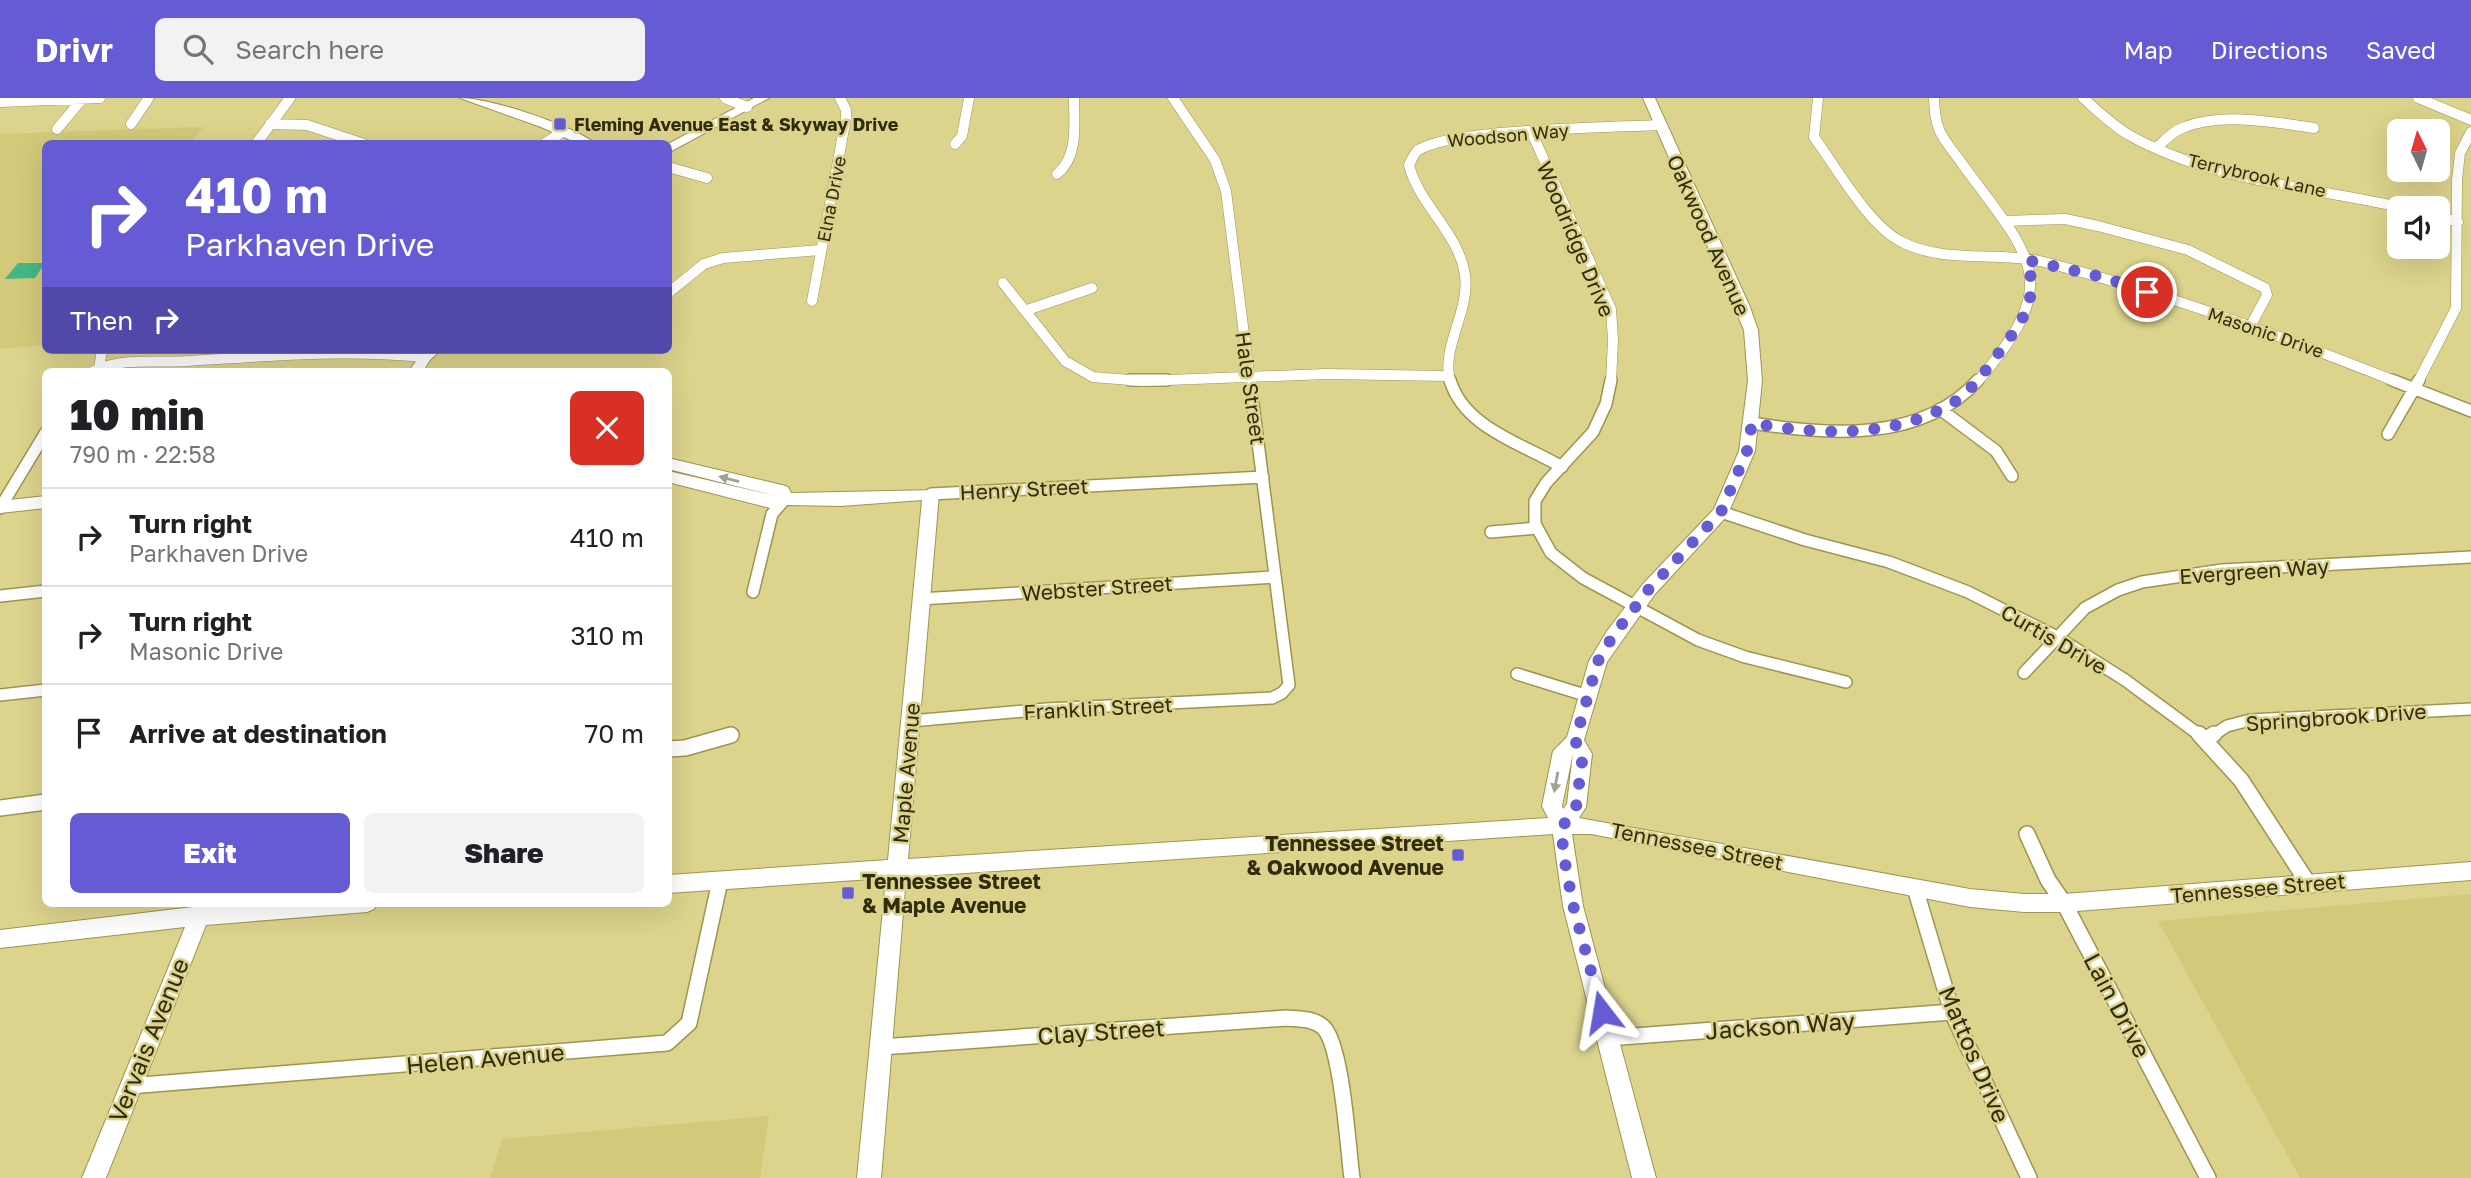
<!DOCTYPE html>
<html lang="en">
<head>
<meta charset="utf-8">
<style>
  body { margin:0; font-family:"Golos Text",sans-serif; background:#f2f2f2; color:#202124; height:100vh; display:flex; flex-direction:column; font-size:26px; white-space:nowrap }
  * { box-sizing:border-box; margin:0 }
  p { font-size:23px; color:#757577 }
  .icon { flex:none; width:38px; height:38px; fill:none; stroke:currentColor; stroke-width:2; stroke-linecap:round; stroke-linejoin:round }
  .map { position:relative; flex:1; overflow:hidden }
  .drawer { position:absolute; left:42px; top:270px; width:630px; height:539px; display:flex; flex-direction:column; background:#fff; border-radius:10px; box-shadow:0 7px 28px #0002 }
  .drawer>* { flex:none }
  .banner { position:absolute; left:42px; top:42px; width:630px; height:214px; border-radius:10px; box-shadow:0 7px 28px #0002; background:#655cd5; color:#fff; overflow:hidden }
  .needle { width:46px; rotate:355deg }
  .tools { position:absolute; left:2387px; top:21px; display:grid; gap:14px }
  .tools a { display:grid; place-items:center; width:63px; height:63px; border-radius:10px; background:#fff; box-shadow:0 7px 28px #0002; font-size:35px }
  .pin { position:absolute; display:grid; place-items:center; width:60px; height:60px; color:#fff; margin:-30px; border:4px solid #fff; border-radius:50%; box-shadow:0 2px 7px #0007 }
  .me { position:absolute; width:77px; margin:-38px; rotate:346deg; stroke-linejoin:round; filter:drop-shadow(0 0 5px #0008) }
  .turn { display:flex; align-items:center; gap:24px; height:147px; padding:0 28px; font-size:32px }
  .turn .icon { width:91px; height:91px; stroke-width:2.5 }
  .turn b { display:block; font-size:49px; line-height:60px }
  .then { display:flex; align-items:center; height:66px; padding:0 28px; background:#0003; gap:14px; font-size:26px }
  .round { display:grid; place-items:center; flex:none; width:74px; height:74px; border-radius:10px; background:#f2f2f2 }
  .overview { display:flex; align-items:center; justify-content:space-between; height:119px; padding:0 28px }
  h1 { font-size:42px; font-weight:800; line-height:52px }
  .button { display:flex; gap:14px; margin-top:auto; padding:14px 28px }
  .button a { flex:1; height:80px; border-radius:10px; background:#655cd5; color:#fff; font-size:28px; font-weight:800; line-height:80px; text-align:center }
  .button a+a { background:#f2f2f2; color:#202124 }
  ul { padding:0; list-style:none }
  li { display:flex; align-items:center; gap:21px; height:98px; padding:0 28px; border-top:2px solid #e0e0e0 }
  li div { flex:1 }
  li b { display:block; font-size:26px }
  li em { font-style:normal }
  header { display:flex; align-items:center; gap:42px; box-sizing:border-box; height:98px; padding:0 35px; background:#655cd5; color:#fff }
  header strong { font-size:33px }
  nav { display:flex; gap:38px; margin-inline-start:auto; font-size:24px }
  .search { width:490px; height:63px; background:#f2f2f2; display:flex; align-items:center; gap:18px; box-sizing:border-box; padding:0 24px; border-radius:10px; color:#757577; font-size:26px }
  .map>svg:first-child { display:block }
</style>
</head>
<body>
<header>
<strong>Drivr</strong>
<div class="search"><svg class="icon" aria-label="search" viewBox="0 0 24 24"><circle cx="10" cy="10" r="6"/><path d="M15 15l6 6"/></svg>Search here</div>
<nav><a>Map</a><a>Directions</a><a>Saved</a></nav>
</header>
<div class="map">
<svg width="2471" height="1080" viewBox="0 0 2471 1080">
  <rect width="100%" height="100%" fill="#dcd38c"/>
  <path fill="#d3c97a" d="M203,29L191,45L46,46V244L43,247L0,251V36Z
    M2471,796V1080H2300L2158,823Z
    M769,1018L760,1080H490L502,1041Z"/>
  <path fill="#44b786" d="M18,165H45L35,180L5,181Z"/>
  <g fill="none" stroke-linecap="round" stroke-linejoin="round">
    <defs>
      <path id="street-far2" d="M725,0L747,9
        M1173,0L1215,62L1226,93L1250,284
        M1818,0L1814,39C1836,69 1869,128 1902,144C1944,166 1999,153 2044,164C2165,195 2281,238 2397,284
        M1934,0C1935,36 1943,39 1963,67C2032,161 2065,183 1977,284
        M2083,0C2098,13 2112,27 2129,37C2213,84 2312,89 2404,110
        M2418,0L2471,22
        M0,4L100,0
        M131,26L148,1
        M270,26L307,27L364,46
        M57,31L83,0
        M1531,33L1611,211L1613,242L1611,284
        M256,46L290,0
        M544,46L562,34
        M955,46L962,38L969,0
        M2156,50C2164,43 2172,34 2182,30C2222,14 2273,24 2314,30
        M668,69L707,80
        M1057,76C1079,58 1074,26 1074,0
        M2438,119L2458,124
        M2004,123L2065,121L2098,128L2188,152L2265,190L2267,197L2251,227
        M1003,185L1065,263L1093,279L1142,283L1326,276L1447,278
        M668,195L704,166L723,160L820,152
        M812,203L846,20V12L840,0
        M1027,212L1092,190
        M99,270L102,252
        M93,273C124,259 156,265 188,263C267,258 345,251 424,259
        M1450,284C1441,248 1470,214 1465,177C1459,135 1419,107 1409,67C1411,63 1414,56 1417,53C1444,31 1616,29 1659,27
        M2418,284L2456,210L2457,82L2460,55L2471,34"/>
      <path id="street-far1" d="M1130,282H1167
        M1450,282C1464,330 1523,346 1562,369
        M1611,282L1606,306L1593,334L1546,385L1535,403V426L1551,455L1583,480L1698,542L1745,559L1846,584
        M2392,282L2471,313
        M1940,311L1996,353L2012,378
        M1752,325C1827,337 1922,345 1978,282
        M2388,336L2419,282
        M931,396L1263,379
        M0,410L46,334
        M1721,414L1805,442L1889,464L1968,494L2057,539L2125,582L2201,638
        M1491,434L1537,430
        M753,494L772,416L785,401
        M0,498L46,493
        M920,501L1274,479
        M2024,575L2085,510L2118,492L2142,484L2222,472L2471,459
        M1517,576L1588,598
        M0,597L46,592
        M911,623L1046,611L1272,600L1282,595L1289,587L1250,282
        M728,638L731,637
        M2212,638L2227,628L2250,622L2471,611"/>
      <path id="street" d="M2199,636L2241,682L2308,785
        M2205,642L2214,636
        M668,651L685,650L731,637
        M0,710L46,704
        M2027,736L2048,782L2064,805L2208,1080
        M1915,790L1952,914L2029,1080
        M1608,940L1952,914
        M881,949L1286,920C1298,921 1313,920 1323,929C1342,946 1348,1051 1352,1080
        M129,988L667,945L689,925L720,783"/>
      <path id="secondary" d="M460,0C490,0 572,27 596,46H579L541,29Z
        M754,0H769L668,55V46Z
        M1643,0H1655L1750,209L1758,232L1762,283L1755,353L1727,418L1655,496L1607,564L1584,642L1592,656L1586,709L1579,720L1970,791L2024,796H2064L2471,764V782L2064,814H2024L1970,809L1591,736H1572L1583,808L1656,1080H1632L1563,808L1553,736L906,779L881,1080H857L886,780L668,795V777L888,762L922,402L841,408L786,407L774,411L668,384V373L776,398L668,371V360L782,387L788,389L791,395L937,392L939,396L908,761L1548,720L1542,708L1553,653L1567,639L1589,563L1607,533L1643,486L1714,411L1739,353L1748,283L1744,232ZM1573,655L1567,706L1563,711L1562,708Z
        M424,252H441L430,262L423,273H409Z
        M46,398V410L0,415V403Z
        M195,805H215L214,808L377,805L374,811L367,814L206,827L106,1080H82L185,829L0,850V832L193,809Z"/>
    </defs>
    <use href="#street-far2" stroke="#9e9550" stroke-width="11"/>
    <use href="#street-far1" stroke="#9e9550" stroke-width="14"/>
    <use href="#street" stroke="#9e9550" stroke-width="18"/>
    <use href="#secondary" stroke="#9e9550" stroke-width="2"/>
    <use href="#street-far2" stroke="#fff" stroke-width="10"/>
    <use href="#street-far1" stroke="#fff" stroke-width="11"/>
    <use href="#street" stroke="#fff" stroke-width="15"/>
    <use href="#secondary" fill="#fff" fill-rule="evenodd"/>
  </g>
  <defs><path id="oneway-solid" d="M-6-.8H1V-3.2L6.5 0L1 3.2V.8H-6Z" transform="scale(1.75)"/></defs>
  <g fill="#a2a093">
    <use href="#oneway-solid" transform="translate(729 381) rotate(-165)"/>
    <use href="#oneway-solid" transform="translate(1556 684) rotate(100)"/>
  </g>
  <g fill="none" stroke-linecap="round" stroke-linejoin="round">
    <path stroke="#655cd5" stroke-width="12" stroke-dasharray="0 21.6" d="M1602,914L1573,807L1563,754L1562,729L1576,709L1583,656L1575,643L1598,563L1613,538L1649,491L1721,414L1747,353L1752,325C1817,337 1895,341 1954,304C1974,291 1989,268 2003,249C2026,218 2038,200 2027,162L2106,180L2147,194"/>
  </g>
  <g fill="#655cd5" stroke="#dcd38c" stroke-width="2.5">
    <rect x="553" y="19" width="14" height="14" rx="3.5"/>
    <rect x="1451" y="750" width="14" height="14" rx="3.5"/>
    <rect x="841" y="788" width="14" height="14" rx="3.5"/>
  </g>
  <g text-anchor="middle" dominant-baseline="central" stroke-width="5" stroke-linejoin="round" paint-order="stroke">
    <g font-size="18" font-weight="bold" fill="#302c0f" stroke="#dcd38c" text-anchor="start">
      <text x="574" y="26">Fleming Avenue East &amp; Skyway Drive</text>
    </g>
    <g font-size="18" fill="#302c0f" stroke="#dcd38c">
      <text transform="translate(1508 37) rotate(-5)">Woodson Way</text>
      <text transform="translate(2257 77) rotate(13)">Terrybrook Lane</text>
      <text transform="translate(831 101) rotate(-79)">Elna Drive</text>
      <text transform="translate(2266 234) rotate(19)">Masonic Drive</text>
    </g>
    <g font-size="21" fill="#302c0f" stroke="#dcd38c">
      <text transform="translate(1709 137) rotate(66)">Oakwood Avenue</text>
      <text transform="translate(1576 141) rotate(67)">Woodridge Drive</text>
      <text transform="translate(1251 290) rotate(82)">Hale Street</text>
      <text transform="translate(1024 391) rotate(-3)">Henry Street</text>
      <text transform="translate(2254 473) rotate(-4)">Evergreen Way</text>
      <text transform="translate(1097 490) rotate(-4)">Webster Street</text>
      <text transform="translate(2054 541) rotate(30)">Curtis Drive</text>
      <text transform="translate(1098 610) rotate(-3)">Franklin Street</text>
      <text transform="translate(2336 619) rotate(-4)">Springbrook Drive</text>
      <text transform="translate(906 675) rotate(-85)">Maple Avenue</text>
      <text transform="translate(1697 748) rotate(11)">Tennessee Street</text>
      <text transform="translate(2258 790) rotate(-5)">Tennessee Street</text>
    </g>
    <g font-size="21" font-weight="bold" fill="#302c0f" stroke="#dcd38c" text-anchor="end">
      <text x="1444" y="745">Tennessee Street<tspan x="1444" dy="24">&amp; Oakwood Avenue</tspan></text>
      <text x="862" y="783" text-anchor="start">Tennessee Street<tspan x="862" dy="24">&amp; Maple Avenue</tspan></text>
    </g>
    <g font-size="24" fill="#302c0f" stroke="#dcd38c">
      <text transform="translate(2118 907) rotate(62)">Lain Drive</text>
      <text transform="translate(1780 927) rotate(-4)">Jackson Way</text>
      <text transform="translate(1101 933) rotate(-4)">Clay Street</text>
      <text transform="translate(148 942) rotate(-68)">Vervais Avenue</text>
      <text transform="translate(1975 956) rotate(67)">Mattos Drive</text>
      <text transform="translate(485 960) rotate(-5)">Helen Avenue</text>
    </g>
  </g>
</svg>
<div class="tools">
<a><svg class="needle" viewBox="-14 -14 28 28"><path d="M0-13l5 13h-10z" fill="#e53935"/><path d="M0 13l5-13h-10z" fill="#757577"/></svg></a>
<a><svg class="icon" aria-label="sound" viewBox="0 0 24 24"><path d="M4 9h4l5-4v14l-5-4H4zM17 9q2 3 0 6"/></svg></a>
</div>
<div class="pin" style="left:2147px;top:194px;background:#d93025"><svg class="icon" aria-label="arrive" viewBox="0 0 24 24"><path d="M6 21V4h12l-3 4 3 4H6"/></svg></div>
<svg class="me" style="left:1602px;top:914px" viewBox="-20 -20 40 40"><path d="M0-17L14 15 0 8-14 15z" fill="#655cd5" stroke="#fff" stroke-width="4"/></svg>
<div class="banner">
<div class="turn"><svg class="icon" aria-label="right" viewBox="0 0 24 24"><path d="M7 20v-9h11M14 6l5 5-5 5"/></svg><div><b>410 m</b>Parkhaven Drive</div></div>
<div class="then">Then<svg class="icon" aria-label="right" viewBox="0 0 24 24"><path d="M7 20v-9h11M14 6l5 5-5 5"/></svg></div>
</div>
<section class="drawer">
<div class="overview"><div><h1>10 min</h1><p>790 m · 22:58</p></div><a class="round" style="background:#d93025;color:#fff"><svg class="icon" aria-label="close" viewBox="0 0 24 24"><path d="M6 6l12 12M18 6L6 18"/></svg></a></div>
<ul>
<li><svg class="icon" aria-label="right" viewBox="0 0 24 24"><path d="M7 20v-9h11M14 6l5 5-5 5"/></svg><div><b>Turn right</b><p>Parkhaven Drive</p></div><em>410 m</em></li>
<li><svg class="icon" aria-label="right" viewBox="0 0 24 24"><path d="M7 20v-9h11M14 6l5 5-5 5"/></svg><div><b>Turn right</b><p>Masonic Drive</p></div><em>310 m</em></li>
<li><svg class="icon" aria-label="arrive" viewBox="0 0 24 24"><path d="M6 21V4h12l-3 4 3 4H6"/></svg><div><b>Arrive at destination</b></div><em>70 m</em></li>
</ul>
<div class="button"><a>Exit</a><a>Share</a></div>
</section>
</div>
</body>
</html>
